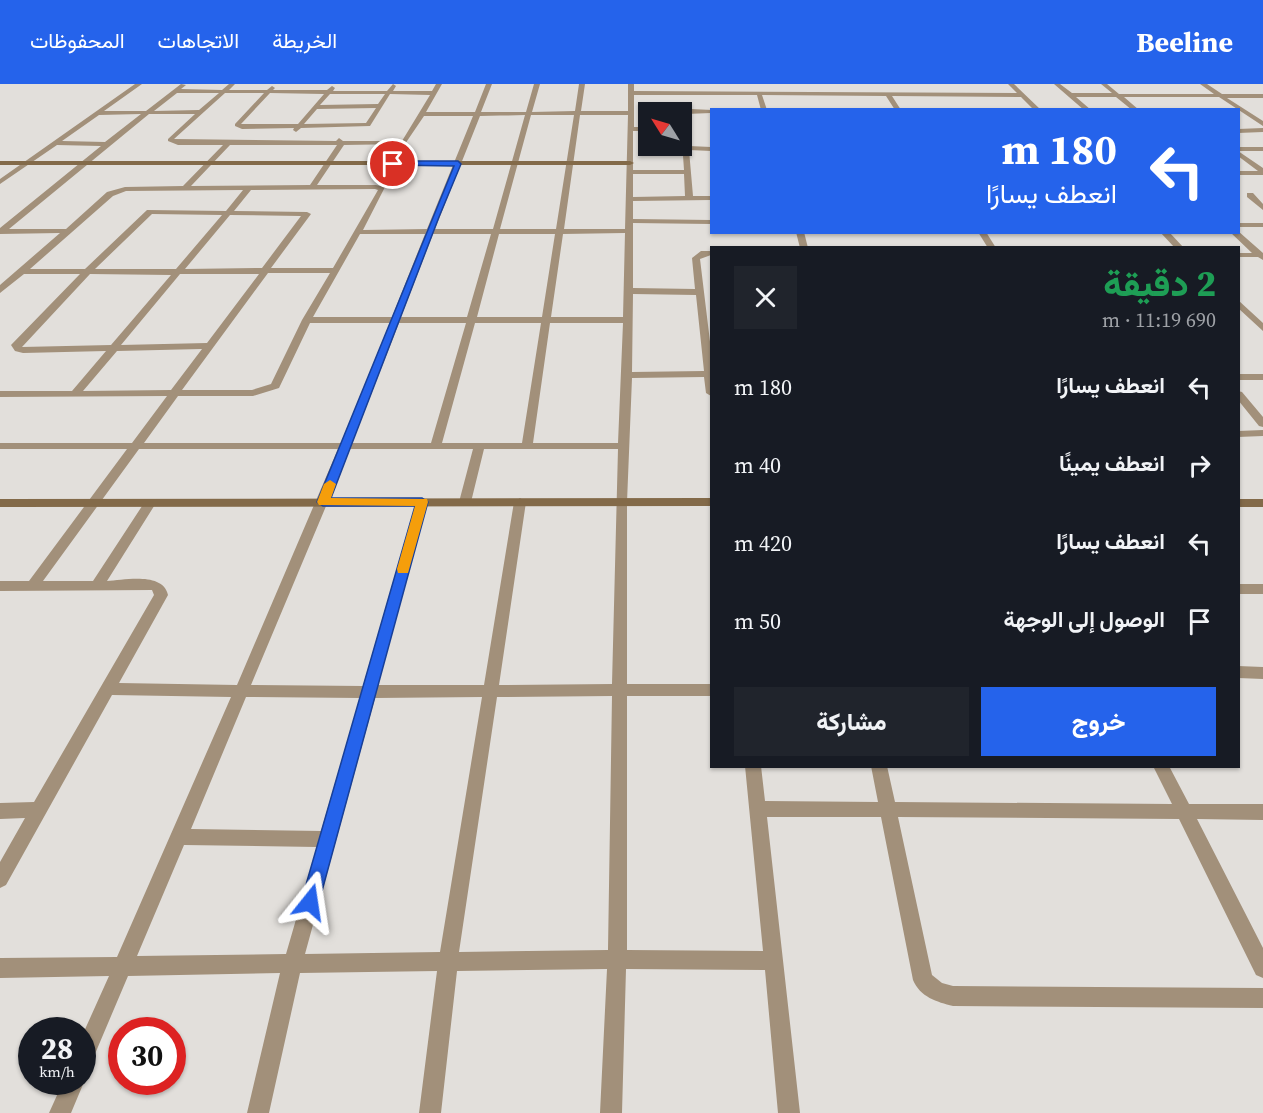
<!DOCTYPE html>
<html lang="ar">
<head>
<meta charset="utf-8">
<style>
  body { margin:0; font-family:"Source Serif 4",Vazirmatn,serif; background:#20242c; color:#f1f3f6; direction:rtl; height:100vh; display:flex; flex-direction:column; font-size:22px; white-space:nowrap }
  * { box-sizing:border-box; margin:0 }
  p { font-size:20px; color:#9ea1a6 }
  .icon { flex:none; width:33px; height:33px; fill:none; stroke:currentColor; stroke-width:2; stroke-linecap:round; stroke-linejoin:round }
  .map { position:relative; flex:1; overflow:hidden; direction:ltr }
  .drawer { position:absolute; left:710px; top:162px; width:530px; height:522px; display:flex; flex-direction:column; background:#171b24; border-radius:0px; box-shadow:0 2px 4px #0004; direction:rtl }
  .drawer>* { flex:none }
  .banner { position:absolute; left:710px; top:24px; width:530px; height:126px; border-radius:0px; box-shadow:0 2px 4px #0004; direction:rtl; background:#2563eb; color:#fff; overflow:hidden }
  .needle { width:39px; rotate:307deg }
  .fabs { position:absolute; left:638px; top:18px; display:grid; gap:12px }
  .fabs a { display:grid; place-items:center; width:54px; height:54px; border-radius:0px; background:#171b24; box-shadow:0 2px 4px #0004; font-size:30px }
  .speed { position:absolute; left:18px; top:933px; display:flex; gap:12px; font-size:30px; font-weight:700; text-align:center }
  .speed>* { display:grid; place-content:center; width:78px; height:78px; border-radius:50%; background:#171b24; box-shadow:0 2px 4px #0004; line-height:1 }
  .speed small { font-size:15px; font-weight:400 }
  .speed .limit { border:9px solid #d22; background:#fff; color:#111 }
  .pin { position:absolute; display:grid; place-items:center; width:51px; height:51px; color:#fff; margin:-26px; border:3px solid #fff; border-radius:50%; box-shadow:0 2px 6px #0007 }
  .me { position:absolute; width:66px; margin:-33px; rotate:15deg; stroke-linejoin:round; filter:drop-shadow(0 0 4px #0008) }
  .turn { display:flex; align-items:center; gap:21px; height:126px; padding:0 24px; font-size:27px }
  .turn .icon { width:78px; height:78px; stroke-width:2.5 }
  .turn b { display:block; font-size:42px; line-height:51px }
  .round { display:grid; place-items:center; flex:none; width:63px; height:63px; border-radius:0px; background:#20242c }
  .overview { display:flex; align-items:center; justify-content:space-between; height:102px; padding:0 24px }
  h1 { font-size:36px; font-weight:800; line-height:45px; color:#1e9e55 }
  .primary-button { display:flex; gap:12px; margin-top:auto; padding:12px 24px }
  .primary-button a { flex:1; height:69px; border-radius:0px; background:#2563eb; color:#fff; font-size:24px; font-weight:800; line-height:69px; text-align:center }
  .primary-button a+a { background:#20242c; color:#f1f3f6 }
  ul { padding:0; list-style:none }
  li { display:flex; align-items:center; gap:18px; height:78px; padding:0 24px }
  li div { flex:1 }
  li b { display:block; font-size:22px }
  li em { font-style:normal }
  header { display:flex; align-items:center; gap:36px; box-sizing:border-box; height:84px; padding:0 30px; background:#2563eb; color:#fff }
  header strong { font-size:28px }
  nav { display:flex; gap:33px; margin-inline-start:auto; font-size:21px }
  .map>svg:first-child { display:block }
</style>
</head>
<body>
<header>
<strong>Beeline</strong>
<nav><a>الخريطة</a><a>الاتجاهات</a><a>المحفوظات</a></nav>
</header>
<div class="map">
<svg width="1263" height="1029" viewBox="0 0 1263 1029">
  <rect width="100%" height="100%" fill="#e2dfdb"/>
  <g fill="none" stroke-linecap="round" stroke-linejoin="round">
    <path fill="#a2907a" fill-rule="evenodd" d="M135,0H142L104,27H146L181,0L186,1L181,5L222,6L229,0H235L229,6H267L272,2L275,4L273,6H327L332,2L335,4L333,7H387L393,0L396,2L393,7H432L436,0H442L426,28H475L486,0H492L481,28H526L534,0H540L532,28L575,27L579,0H585L581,27H628V0H634V7L1017,9L1008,0H1014L1041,26H1034L1021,13L892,12L901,26H895L886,12L762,11L767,26H761L757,11H634V43H648V47H633V86H684L680,28L691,25L712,26L711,29L686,30L689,62L711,63V67L689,66L693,112H711V116L633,117V135L711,136V140L633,139V204L695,205L692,174L701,167H711V171L700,175L711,266V312L706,309L704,293L632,294L627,418V600H711V612H627V866L763,867L745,682H761L765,717L878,718L871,682H887L895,718L1172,720L1153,682H1169L1189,720H1263V736L1197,735L1263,864V894L1256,891L1179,735L898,733L932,891L942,899L953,902L1263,904V924L953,922C937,918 920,913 913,896L881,733H767L800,1029H778L765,886L626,885L622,1029H600L607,885L457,887L441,1029H419L437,887L300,889L269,1029H247L280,889L128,892L89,984L82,987V952L109,892L0,894V874L117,873L231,613L112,611L6,801L0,804V778L25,734L0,735V719L34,718L154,511L152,506L0,507V497H29L127,365H0V359H132L167,312L0,313V307H72L106,267L23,269L15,267L11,261L80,190H24L0,209V201L60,149L0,150V144L101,62L57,61L0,100V95ZM177,9H219L199,26L154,27ZM225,9H264L235,40V42L242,45L294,44L293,46L296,48L301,44L370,42L390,10L430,11L402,57H343L339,54L336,57L174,55ZM270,9L324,10L298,40H241ZM330,10H385L378,20L320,21ZM376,24L366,39L304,40L317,25ZM141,30L105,58L62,57L99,31ZM149,30H195L168,55V57L178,61H223L183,102L125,103L107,108L66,145H9ZM525,31L493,145H435L480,32ZM531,31H574L556,145H500ZM580,31H628L625,145H564ZM424,32H473L427,145L363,146L385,103L376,101H317L344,61L405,60ZM230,61H337L310,101L191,102ZM633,90H684L685,112L633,113ZM243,106L226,127L147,126L85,185H30L113,112L126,107ZM251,106L375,105L378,106L333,184H271L311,130L307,128L234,127ZM152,130L222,131L176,185H95ZM230,131L301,132L262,184L185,185ZM625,149L623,233H551L563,150ZM360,150H425L392,233H313ZM433,150H491L467,233H401ZM499,150H555L542,233H477ZM268,189H330L302,236L271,300L252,306H182ZM90,190L171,191L111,261L22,263ZM180,190H259L207,259L121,261ZM633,210L696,211L704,287L632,288ZM310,239H390L341,359H144L178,312H253L279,304ZM399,239H466L431,359H352ZM475,239H541L522,359H442ZM550,239H623L618,359H533ZM202,265L171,306L83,307L117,267ZM139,365H338L237,601L119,599L168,511C163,488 125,496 107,497L156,419L154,416H146L93,497H43ZM350,365H473L459,418L465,422L471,418L484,365H618L612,600L499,601L526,418L520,414L514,418L484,601H378L428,418L422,414L416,418L363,602L251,601ZM612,612L608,866L459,868L497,613ZM246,613L360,614L321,747L191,745ZM482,613L440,868L305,870L375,614ZM184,761L317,763L286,870L137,872Z
      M1054,0H1060L1072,9H1112L1101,0H1107L1119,10H1214L1200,0H1207L1222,10H1263V14H1227L1263,37V42L1219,13H1124L1139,26H1132L1116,13H1076L1091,26H1084Z
      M1263,44V48L1238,49V45Z
      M1238,63H1263V67H1238Z
      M1238,67L1263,84V91H1238V87H1258L1238,72Z
      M1247,109H1253L1263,120V126L1247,113Z
      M1238,139H1263V143H1238Z
      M1238,147L1263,169V176L1258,173H1238V169H1252L1230,148Z
      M796,148H804L808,164H800Z
      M978,148H986L996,164H988Z
      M1160,148H1169L1184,164H1175Z
      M1238,216L1263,239V247L1238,224Z
      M1238,290H1263V296H1238Z
      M1238,307L1242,308L1263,333V343L1259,342L1238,316Z
      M1263,346V352L1238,353V347Z
      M1238,500H1263V510H1238Z
      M1238,582L1263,583V595L1238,594Z
      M82,993L84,998L71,1029H49L63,998H82Z"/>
    <path fill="#836a49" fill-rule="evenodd" d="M0,77H630L634,79L630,81H0Z
      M711,414V422L0,423V415Z
      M1238,415H1263V423H1238Z"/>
  </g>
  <path fill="#2563eb" stroke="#184099" stroke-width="1.5" d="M393,77H458L461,80L439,133L331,414H422L428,418L319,818L316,825L310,827L303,825L301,818L415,422H323L317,418L454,82L390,81Z"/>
  <path fill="#f59e0b" d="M330,396L336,400L331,414L427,415L428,418L408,489H398L397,485L415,422L319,421L317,418L324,400Z"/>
</svg>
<div class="fabs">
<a><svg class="needle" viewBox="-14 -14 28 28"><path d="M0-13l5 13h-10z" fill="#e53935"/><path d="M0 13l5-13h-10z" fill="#9ea1a6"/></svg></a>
</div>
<div class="speed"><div>28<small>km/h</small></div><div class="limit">30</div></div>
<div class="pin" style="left:393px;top:80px;background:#d93025"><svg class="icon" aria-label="arrive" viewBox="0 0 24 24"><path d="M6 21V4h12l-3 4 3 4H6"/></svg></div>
<svg class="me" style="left:310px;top:818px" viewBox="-20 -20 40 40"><path d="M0-17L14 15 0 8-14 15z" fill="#2563eb" stroke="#fff" stroke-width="4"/></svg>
<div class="banner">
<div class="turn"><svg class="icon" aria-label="left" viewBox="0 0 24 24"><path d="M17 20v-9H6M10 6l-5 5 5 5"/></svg><div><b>180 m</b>انعطف يسارًا</div></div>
</div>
<section class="drawer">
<div class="overview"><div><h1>2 دقيقة</h1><p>690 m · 11:19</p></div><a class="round"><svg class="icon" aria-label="close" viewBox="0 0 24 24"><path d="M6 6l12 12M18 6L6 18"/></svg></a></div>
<ul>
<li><svg class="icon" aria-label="left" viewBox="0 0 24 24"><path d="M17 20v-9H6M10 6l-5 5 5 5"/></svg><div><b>انعطف يسارًا</b></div><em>180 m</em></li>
<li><svg class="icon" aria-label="right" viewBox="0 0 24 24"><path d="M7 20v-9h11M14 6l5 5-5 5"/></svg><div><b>انعطف يمينًا</b></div><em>40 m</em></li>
<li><svg class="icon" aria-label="left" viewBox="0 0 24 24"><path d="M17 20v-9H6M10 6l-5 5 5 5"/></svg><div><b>انعطف يسارًا</b></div><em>420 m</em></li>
<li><svg class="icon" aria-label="arrive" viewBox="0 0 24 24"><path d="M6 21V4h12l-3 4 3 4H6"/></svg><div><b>الوصول إلى الوجهة</b></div><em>50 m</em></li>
</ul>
<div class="primary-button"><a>خروج</a><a>مشاركة</a></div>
</section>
</div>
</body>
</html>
